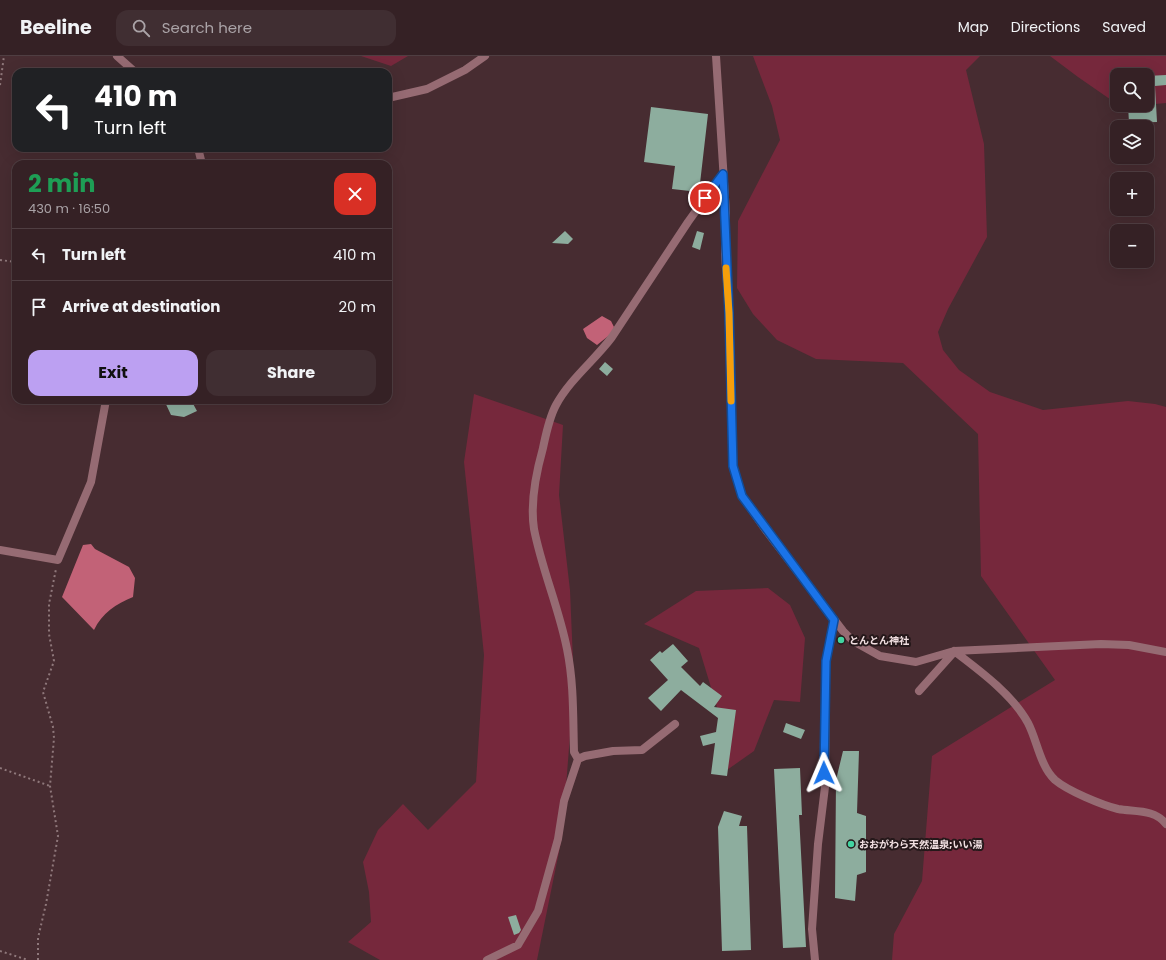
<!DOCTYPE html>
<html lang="en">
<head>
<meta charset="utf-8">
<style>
  body { margin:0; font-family:Poppins,"Noto Sans JP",sans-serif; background:#402e32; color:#f1f3f6; height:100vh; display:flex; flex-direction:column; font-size:15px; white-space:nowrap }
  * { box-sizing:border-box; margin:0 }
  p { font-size:13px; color:#aaa3a7 }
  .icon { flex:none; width:22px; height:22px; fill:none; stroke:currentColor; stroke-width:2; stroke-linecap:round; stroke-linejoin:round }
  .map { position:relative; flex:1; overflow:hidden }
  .sheet { position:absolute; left:12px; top:104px; width:380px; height:244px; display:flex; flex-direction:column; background:#352125; border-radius:12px; box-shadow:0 4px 16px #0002,0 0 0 1px #4f3e42 }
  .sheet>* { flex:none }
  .guide { position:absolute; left:12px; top:12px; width:380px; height:84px; border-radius:12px; box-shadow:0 4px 16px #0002,0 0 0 1px #4f3e42; background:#202124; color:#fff; overflow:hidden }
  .tools { position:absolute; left:1110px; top:12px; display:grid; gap:8px }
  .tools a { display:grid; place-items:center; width:44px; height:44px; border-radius:8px; background:#352125; box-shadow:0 4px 16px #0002,0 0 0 1px #4f3e42; font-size:20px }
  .pin { position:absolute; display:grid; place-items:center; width:34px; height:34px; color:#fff; margin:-17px; border:2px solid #fff; border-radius:50%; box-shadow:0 1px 4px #0007 }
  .me { position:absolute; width:44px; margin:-22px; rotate:359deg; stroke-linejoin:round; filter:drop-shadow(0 0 3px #0008) }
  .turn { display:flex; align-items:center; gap:14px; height:84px; padding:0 16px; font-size:18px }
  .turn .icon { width:52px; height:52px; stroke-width:2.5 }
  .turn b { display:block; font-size:28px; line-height:34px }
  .round { display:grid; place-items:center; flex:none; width:42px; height:42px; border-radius:12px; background:#402e32 }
  .summary { display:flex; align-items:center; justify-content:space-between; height:68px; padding:0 16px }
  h1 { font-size:24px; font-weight:700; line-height:30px; color:#1e9e55 }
  .button { display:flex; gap:8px; margin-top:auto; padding:8px 16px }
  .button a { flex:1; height:46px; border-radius:12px; background:#bca0f2; color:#111; font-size:16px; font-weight:700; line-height:46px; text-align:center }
  .button a+a { background:#402e32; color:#f1f3f6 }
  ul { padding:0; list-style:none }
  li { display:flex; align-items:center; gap:12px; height:52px; padding:0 16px; border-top:1px solid #4f3e42 }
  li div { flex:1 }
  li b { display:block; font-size:15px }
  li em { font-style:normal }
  header { display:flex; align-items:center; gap:24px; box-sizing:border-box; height:56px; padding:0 20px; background:#352125; border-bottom:1px solid #4f3e42 }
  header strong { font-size:19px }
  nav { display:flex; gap:22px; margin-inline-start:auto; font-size:14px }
  .search { width:280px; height:36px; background:#402e32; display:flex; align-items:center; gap:10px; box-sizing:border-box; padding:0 14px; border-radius:12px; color:#aaa3a7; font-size:15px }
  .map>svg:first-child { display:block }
</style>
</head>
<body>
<header>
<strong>Beeline</strong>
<div class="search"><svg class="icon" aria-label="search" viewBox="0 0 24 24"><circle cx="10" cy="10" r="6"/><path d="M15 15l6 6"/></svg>Search here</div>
<nav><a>Map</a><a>Directions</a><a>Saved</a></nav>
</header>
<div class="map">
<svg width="1166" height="904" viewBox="0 0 1166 904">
  <rect width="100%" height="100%" fill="#472c31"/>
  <path fill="#76283c" d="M361,0H408L391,10Z
    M753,0H980L966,14L984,88L987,181L948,253L938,276L943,294L959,314L990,336L1043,354L1128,345L1155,348L1166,351V904H892L894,878L922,825L932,700L1055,624L981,520L978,378L903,307L816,303L777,284L753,258L737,232L738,165L780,84L772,50Z
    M1050,0H1166V47L1122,51L1119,49H1147V19H1117V48L1078,21Z
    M474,338L563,369L559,439L570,534L574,629L562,781L537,904H380L348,886L371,866L369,836L363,806L378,774L403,748L428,774L476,726L484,599L464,406Z
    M768,532L790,549L805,582L800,646L774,644L754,695L727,714V684L699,592L644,568L696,535Z"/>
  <path fill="#c26277" d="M602,260L611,265L614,271L612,277L597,289L587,282L583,273Z
    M91,488L95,493L129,511L135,522L133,541C116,548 102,557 94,574L62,541L83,489Z"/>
  <path fill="#8dad9e" d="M1166,19V29L1155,30L1157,66L1129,67L1128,49H1147V20Z
    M651,51L708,58L699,136L672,133L675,110L644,106Z
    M565,175L573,183L568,188L552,187Z
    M697,175L704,177L700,194L692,191Z
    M605,306L613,313L607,320L599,313Z
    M164,344H191L197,355L184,361L171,359Z
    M673,588L688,605L681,611L700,630L703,626L722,640L714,651L736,654L727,720L711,718L715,687L703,690L700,680L716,676L718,662L681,634L661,655L648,642L668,624L650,604L660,595L662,597Z
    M786,667L805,674L801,683L783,676Z
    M843,695H859L857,757L866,760V816L857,819L855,845L835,842L836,724Z
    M800,712L802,759H799L806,891L783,892L774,713Z
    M724,755L742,760L739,770H747L751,894L722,895L718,771Z
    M516,859L521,874L519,877L514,879L508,861Z"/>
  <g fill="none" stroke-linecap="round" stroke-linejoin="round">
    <path stroke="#8f787b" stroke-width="2" stroke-dasharray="2 3" stroke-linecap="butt" d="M0,29L4,0
      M0,204L16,206
      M0,712L50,730
      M0,895L28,904
      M38,904V882L46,848L58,780L50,730L54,682L53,671L43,636L54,605L49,578V548L56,513"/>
    <path stroke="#966b73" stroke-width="8" d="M117,0L135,16
      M716,0L726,157L725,198L729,257L733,410L742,440L765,473L843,575L853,585L880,600L916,606L954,595L1101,588L1129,589L1166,596
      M388,42L427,33L465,14L485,0
      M198,92L202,108
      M0,494L58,504L91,426L106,344
      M954,595C979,614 1013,639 1028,667C1037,684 1040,710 1055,724C1068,735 1102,749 1118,753C1135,756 1155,753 1166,768
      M919,635L954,596
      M578,703L585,700L613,695L642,694L675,668
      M487,904L518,889L538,855L558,783L564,745L578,703L574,696C573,662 574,627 567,593C559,552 542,514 534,473C530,447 536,417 543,392C546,378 549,362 556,349C570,323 595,304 612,281L688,166L723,117
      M815,904L812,873L818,788L825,731L826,605L834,564"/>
  </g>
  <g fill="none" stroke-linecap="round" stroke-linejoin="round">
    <defs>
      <path id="route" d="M705,142L723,118L729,257L733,410L742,440L834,564L826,605L824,717"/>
    </defs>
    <use href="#route" stroke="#114b97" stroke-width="10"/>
    <use href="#route" stroke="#1a73e8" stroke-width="7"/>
    <path stroke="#f59e0b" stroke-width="7" d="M726,212L729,257L731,345"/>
  </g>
  <g fill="#42d4a1" stroke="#25181a" stroke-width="1.5">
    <circle cx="841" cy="584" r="4"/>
    <circle cx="851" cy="788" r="4"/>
  </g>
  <g text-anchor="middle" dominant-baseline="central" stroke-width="4" stroke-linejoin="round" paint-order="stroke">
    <g font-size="10" font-weight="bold" fill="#f2e0e2" stroke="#25181a" text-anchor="start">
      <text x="849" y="584">とんとん神社</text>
      <text x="859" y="788">おおがわら天然温泉;いい湯</text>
    </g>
  </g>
</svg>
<div class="tools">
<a><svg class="icon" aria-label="search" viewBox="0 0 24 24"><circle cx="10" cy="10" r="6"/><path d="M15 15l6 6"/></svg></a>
<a><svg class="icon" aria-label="layers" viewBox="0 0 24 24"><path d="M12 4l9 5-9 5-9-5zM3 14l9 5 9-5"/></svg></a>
<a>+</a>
<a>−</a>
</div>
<div class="pin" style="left:705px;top:142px;background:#d93025"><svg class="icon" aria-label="arrive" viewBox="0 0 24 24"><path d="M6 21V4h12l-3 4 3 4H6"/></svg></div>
<svg class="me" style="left:824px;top:717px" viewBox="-20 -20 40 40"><path d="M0-17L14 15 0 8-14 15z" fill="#1a73e8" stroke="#fff" stroke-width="4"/></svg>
<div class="guide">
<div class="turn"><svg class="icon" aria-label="left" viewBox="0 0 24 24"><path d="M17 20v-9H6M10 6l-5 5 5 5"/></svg><div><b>410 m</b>Turn left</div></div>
</div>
<section class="sheet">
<div class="summary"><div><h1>2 min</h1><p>430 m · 16:50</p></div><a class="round" style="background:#d93025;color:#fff"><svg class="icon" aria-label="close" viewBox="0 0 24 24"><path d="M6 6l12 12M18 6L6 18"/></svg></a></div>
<ul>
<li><svg class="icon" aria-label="left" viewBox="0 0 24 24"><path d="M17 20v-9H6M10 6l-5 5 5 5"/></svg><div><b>Turn left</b></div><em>410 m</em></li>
<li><svg class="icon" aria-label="arrive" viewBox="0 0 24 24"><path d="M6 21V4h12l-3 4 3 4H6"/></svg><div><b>Arrive at destination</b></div><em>20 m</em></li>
</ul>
<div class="button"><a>Exit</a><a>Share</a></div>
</section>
</div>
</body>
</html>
